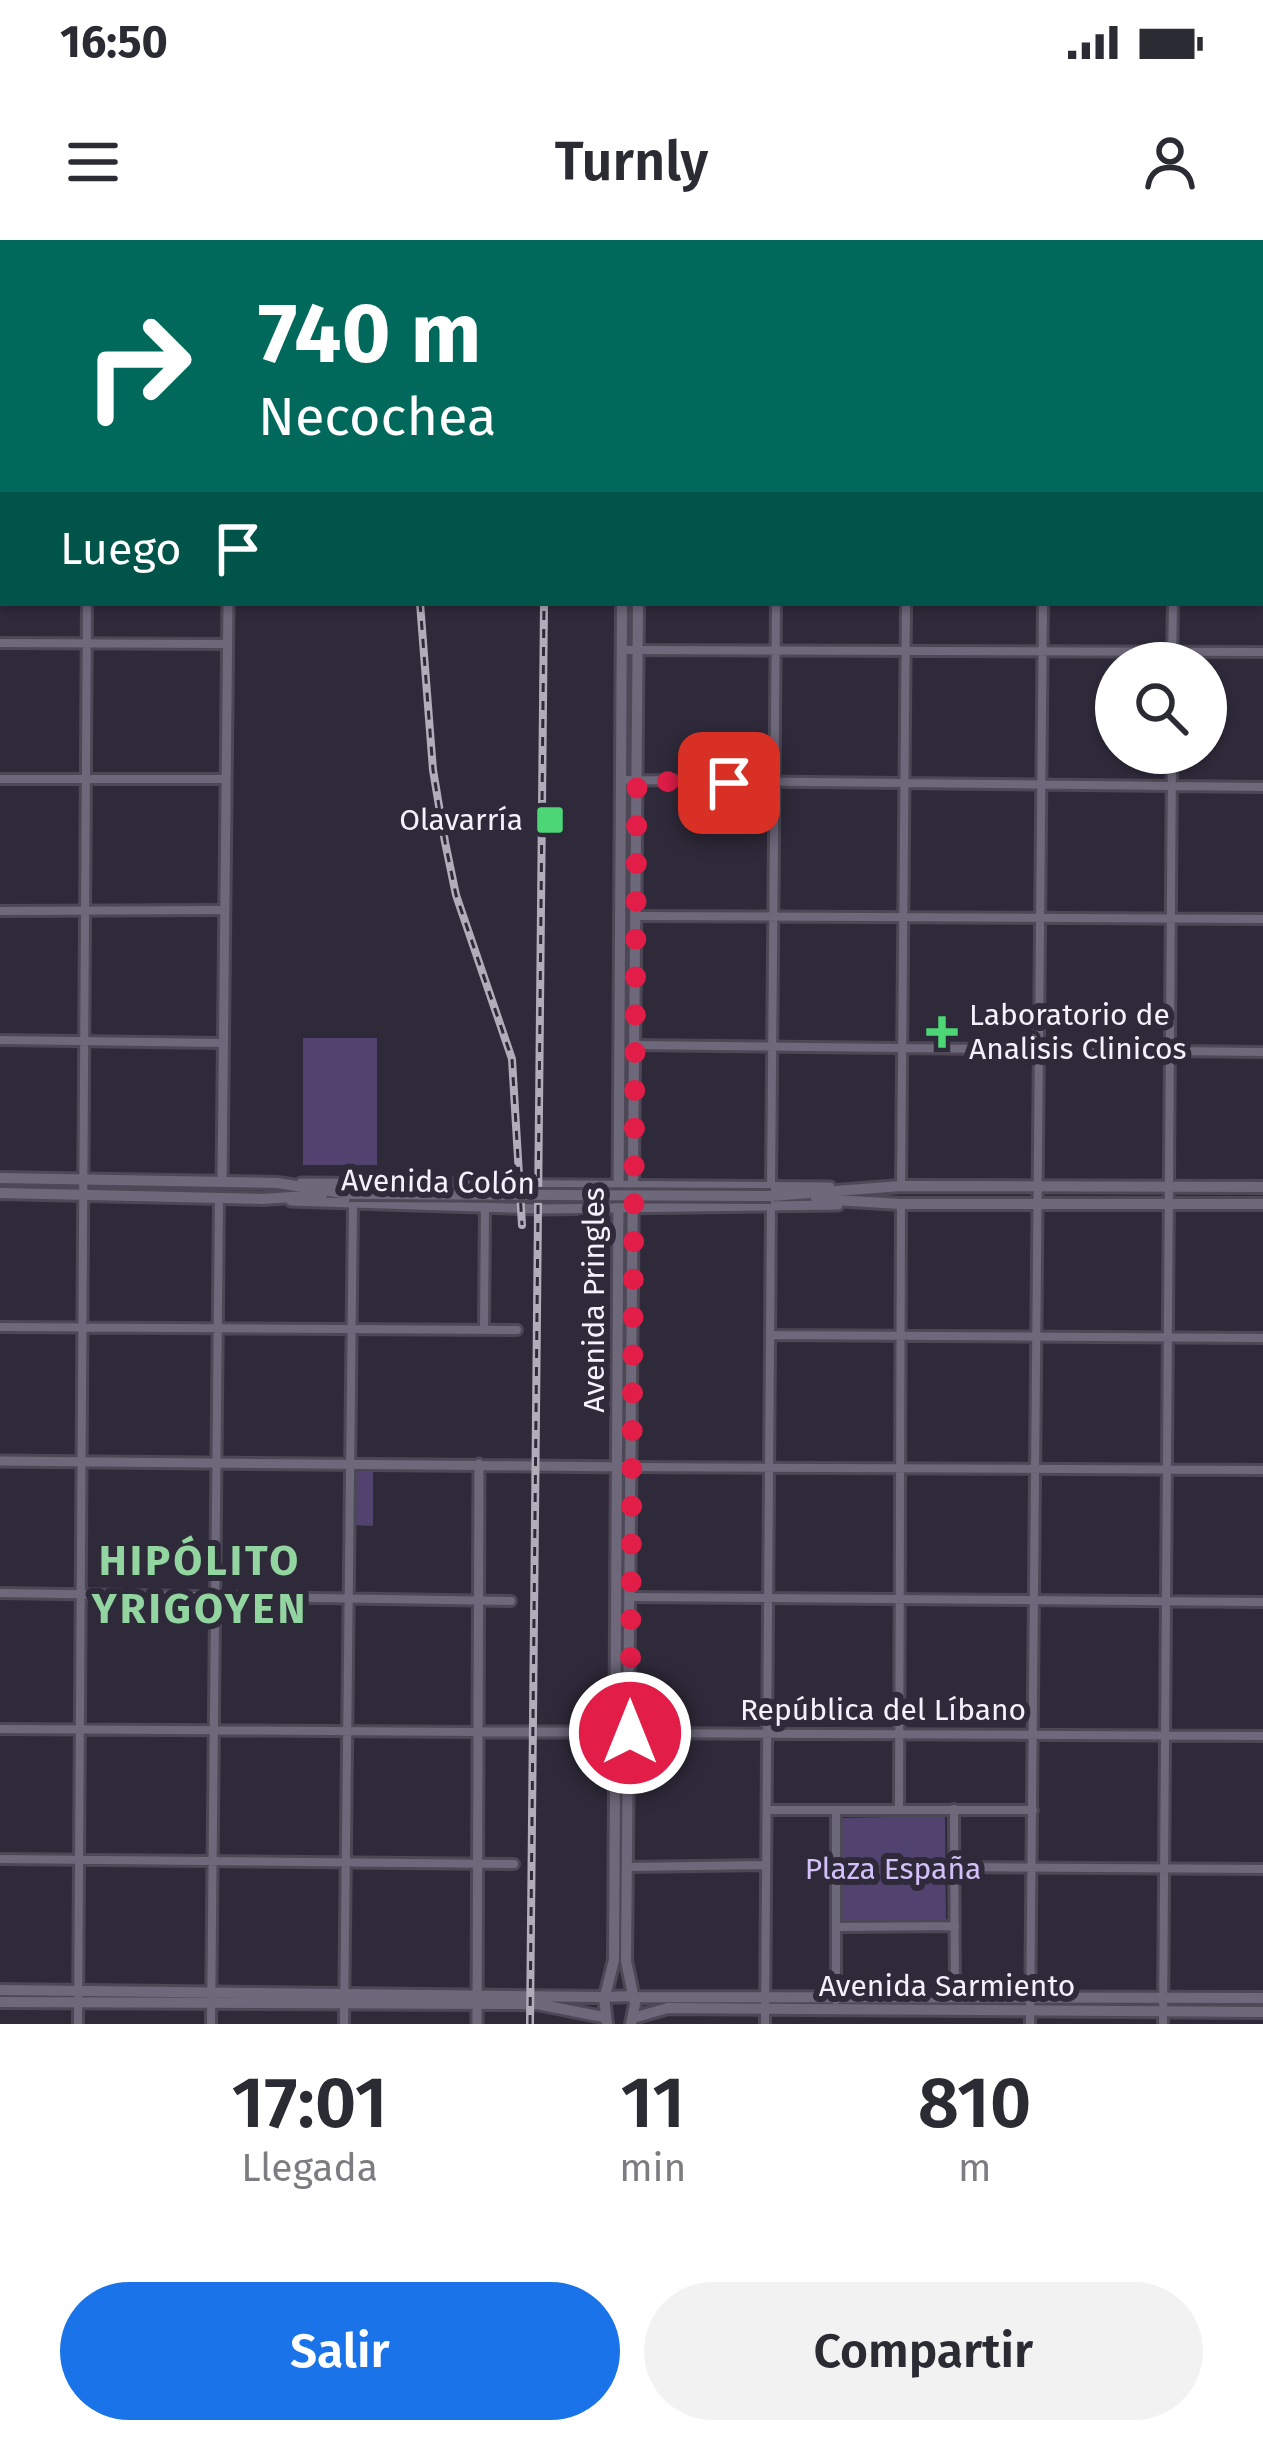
<!DOCTYPE html>
<html lang="es">
<head>
<meta charset="utf-8">
<style>
  body { margin:0; font-family:"Fira Sans",sans-serif; background:#f2f2f3; color:#2b2b33; height:100vh; display:flex; flex-direction:column; font-size:45px; white-space:nowrap }
  * { box-sizing:border-box; margin:0 }
  p { font-size:39px; color:#7c7c81 }
  .icon { flex:none; width:66px; height:66px; fill:none; stroke:currentColor; stroke-width:2; stroke-linecap:round; stroke-linejoin:round }
  .map { position:relative; height:1784px; overflow:hidden }
  .details { display:flex; flex-direction:column; background:#fff; flex:1 }
  .details>* { flex:none }
  .banner { position:absolute; left:0px; top:0px; width:1263px; height:366px; box-shadow:0 3px 9px #0004; background:#00695c; color:#fff; overflow:hidden }
  .tools { position:absolute; left:1095px; top:402px; display:grid; gap:24px }
  .tools a { display:grid; place-items:center; width:132px; height:132px; border-radius:50%; background:#fff; box-shadow:0 3px 9px #0004; font-size:60px }
  .pin { position:absolute; display:grid; place-items:center; width:102px; height:102px; color:#fff; margin:-51px; border-radius:24px; box-shadow:0 6px 18px #0006 }
  .me { position:absolute; width:132px; margin:-66px; rotate:0deg; stroke-linejoin:round; filter:drop-shadow(0 0 9px #0008) }
  .turn { display:flex; align-items:center; gap:42px; height:252px; padding:0 60px; font-size:54px }
  .turn .icon { width:156px; height:156px; stroke-width:2.5 }
  .turn b { display:block; font-size:84px; line-height:102px }
  .then { display:flex; align-items:center; height:114px; padding:0 60px; background:#0003; gap:24px; font-size:45px }
  .eta { display:flex; justify-content:space-evenly; align-items:center; height:204px; text-align:center }
  .eta b { font-size:72px; font-weight:600; line-height:84px }
  .action { display:flex; gap:24px; margin-top:auto; padding:24px 60px }
  .action a { flex:1; height:138px; border-radius:72px; background:#1a73e8; color:#fff; font-size:48px; font-weight:600; line-height:138px; text-align:center }
  .action a+a { background:#f2f2f3; color:#2b2b33 }
  .status { display:flex; justify-content:space-between; align-items:center; height:84px; padding:0 60px; background:#fff; direction:ltr }
  .status svg { height:33px; fill:currentColor }
  header { display:flex; justify-content:space-between; align-items:center; height:156px; padding:0 60px; background:#fff; font-size:54px; font-weight:600 }
  .map>svg:first-child { display:block }
</style>
</head>
<body>
<div class="status"><b>16:50</b><svg viewBox="0 0 49 12"><path d="M0 12V9h3v3zM5 12V6h3v6zM10 12V3h3v9zM15 12V0h3v12zM26 1h20v11H26zM47 4h2v5h-2z"/></svg></div>
<header><svg class="icon" aria-label="menu" viewBox="0 0 24 24"><path d="M4 6h16M4 12h16M4 18h16"/></svg>Turnly<svg class="icon" aria-label="person" viewBox="0 0 24 24"><circle cx="12" cy="8" r="4"/><path d="M4 21q1-7 8-7t8 7"/></svg></header>
<div class="map">
<svg width="1263" height="1784" viewBox="0 0 1263 1784">
  <rect width="100%" height="100%" fill="#2f2a3a"/>
  <path fill="#52426f" d="M303,798H377V925H303Z
    M356,1231H373V1286L355,1285Z
    M945,1576L946,1680L840,1682L839,1578Z"/>
  <g fill="none" stroke-linecap="round" stroke-linejoin="round">
    <defs>
      <path id="minor" d="M94,0L95,3
        M779,0V3
        M912,0V3
        M1044,0L1045,3
        M1176,3V0
        M0,9H3
        M1260,12H1263
        M0,136H3
        M1260,145H1263
        M0,272H3
        M1260,279H1263
        M0,403L227,404
        M621,410L1263,412
        M1172,423L1173,363
        M0,539H225
        M623,540L1263,547
        M0,671L224,670
        M635,676L1263,679
        M0,800L223,803
        M633,805L1263,812
        M901,946L906,363
        M771,947L776,363
        M0,1087L517,1090
        M484,1090L485,966
        M772,1095L1263,1098
        M630,1227L1263,1230
        M0,1353L511,1361
        M631,1357L1263,1362
        M0,1489L478,1492
        M630,1493L1263,1496
        M954,1569L955,1757
        M767,1570H1033
        M836,1570V1760
        M899,1570L901,964
        M0,1619L514,1624
        M628,1627L766,1625
        M954,1627L1263,1629
        M838,1687L955,1686
        M78,1784L87,363
        M211,1784L219,958
        M344,1784L353,964
        M765,1784L771,965
        M1030,1784L1043,363
        M1163,1784L1172,513"/>
      <path id="tertiary" d="M230,3V0
        M222,942L228,363
        M301,943L830,947
        M291,961L540,969L838,965
        M0,1221L630,1227
        M481,1492H620
        M477,1784L479,1224"/>
      <path id="secondary" d="M641,0V3
        M626,3V0
        M0,938L277,943L349,954
        M0,953L262,959L322,955
        M771,956L901,946L1263,947
        M816,959L901,964H1263
        M0,1750L604,1757
        M605,1756L614,1720L622,363
        M632,1757L1263,1758
        M0,1762L537,1764L603,1777
        M633,1778L668,1768L1263,1772
        M607,1784L604,1757L632,1756
        M631,1784L635,1764L626,1721L638,363"/>
    </defs>
    <use href="#minor" stroke="#4d4856" stroke-width="14"/>
    <use href="#tertiary" stroke="#4d4856" stroke-width="15"/>
    <use href="#secondary" stroke="#4d4856" stroke-width="16"/>
    <use href="#minor" stroke="#6e687b" stroke-width="8"/>
    <use href="#tertiary" stroke="#6e687b" stroke-width="9"/>
    <use href="#secondary" stroke="#6e687b" stroke-width="10"/>
    <defs>
      <path id="rail" d="M540,3V0
        M0,148H3
        M420,363L433,530L445,602L456,655L512,819L522,985
        M530,1784L544,363"/>
    </defs>
    <use href="#rail" stroke="#b0acb9" stroke-width="8"/>
    <use href="#rail" stroke="#2f2a3a" stroke-width="3" stroke-dasharray="9" stroke-linecap="butt"/>
    <defs>
      <path id="secondary-bridge" d="M349,954L771,956"/>
    </defs>
    <use href="#secondary-bridge" stroke="#4d4856" stroke-width="16" stroke-linecap="butt"/>
    <use href="#secondary-bridge" stroke="#6e687b" stroke-width="10"/>
  </g>
  <g fill="none" stroke-linecap="round" stroke-linejoin="round">
    <path stroke="#e11d48" stroke-width="21" stroke-dasharray="0 37.8" d="M630,1493L637,541L729,543"/>
  </g>
  <g fill="#4cd676" stroke="#2f2a3a" stroke-width="4.5">
    <rect x="535" y="565" width="30" height="30" rx="6"/>
    <path d="M936 774h12v12h12v12h-12v12h-12v-12h-12v-12h12z"/>
  </g>
  <g text-anchor="middle" dominant-baseline="central" stroke-width="12" stroke-linejoin="round" paint-order="stroke">
    <g font-size="30" fill="#f5f1fc" stroke="#2f2a3a" text-anchor="end">
      <text x="523" y="580">Olavarría</text>
      <text x="969" y="775" text-anchor="start">Laboratorio de<tspan x="969" dy="34">Analisis Clinicos</tspan></text>
    </g>
    <g font-size="30" fill="#f5f1fc" stroke="#2f2a3a">
      <text transform="translate(438 942) rotate(1)">Avenida Colón</text>
      <text transform="translate(594 1060) rotate(-90)">Avenida Pringles</text>
      <text x="883" y="1470">República del Líbano</text>
      <text x="947" y="1746">Avenida Sarmiento</text>
    </g>
    <g font-size="30" fill="#d3c0fa" stroke="#2f2a3a">
      <text x="893" y="1629">Plaza España</text>
    </g>
    <g font-size="42" font-weight="bold" letter-spacing="3" fill="#93d5a0" stroke="#2f2a3a">
      <text x="200" y="1321">HIPÓLITO<tspan x="200" dy="48">YRIGOYEN</tspan></text>
    </g>
  </g>
</svg>
<div class="tools">
<a><svg class="icon" aria-label="search" viewBox="0 0 24 24"><circle cx="10" cy="10" r="6"/><path d="M15 15l6 6"/></svg></a>
</div>
<div class="pin" style="left:729px;top:543px;background:#d93025"><svg class="icon" aria-label="arrive" viewBox="0 0 24 24"><path d="M6 21V4h12l-3 4 3 4H6"/></svg></div>
<svg class="me" style="left:630px;top:1493px" viewBox="-20 -20 40 40"><circle r="17" fill="#e11d48" stroke="#fff" stroke-width="3"/><path d="M0-11L8 9 0 5-8 9z" fill="#fff"/></svg>
<div class="banner">
<div class="turn"><svg class="icon" aria-label="right" viewBox="0 0 24 24"><path d="M7 20v-9h11M14 6l5 5-5 5"/></svg><div><b>740 m</b>Necochea</div></div>
<div class="then">Luego<svg class="icon" aria-label="arrive" viewBox="0 0 24 24"><path d="M6 21V4h12l-3 4 3 4H6"/></svg></div>
</div>
</div>
<section class="details">
<div class="eta">
<div><b>17:01</b><p>Llegada</p></div>
<div><b>11</b><p>min</p></div>
<div><b>810</b><p>m</p></div>
</div>
<div class="action"><a>Salir</a><a>Compartir</a></div>
</section>
</body>
</html>
